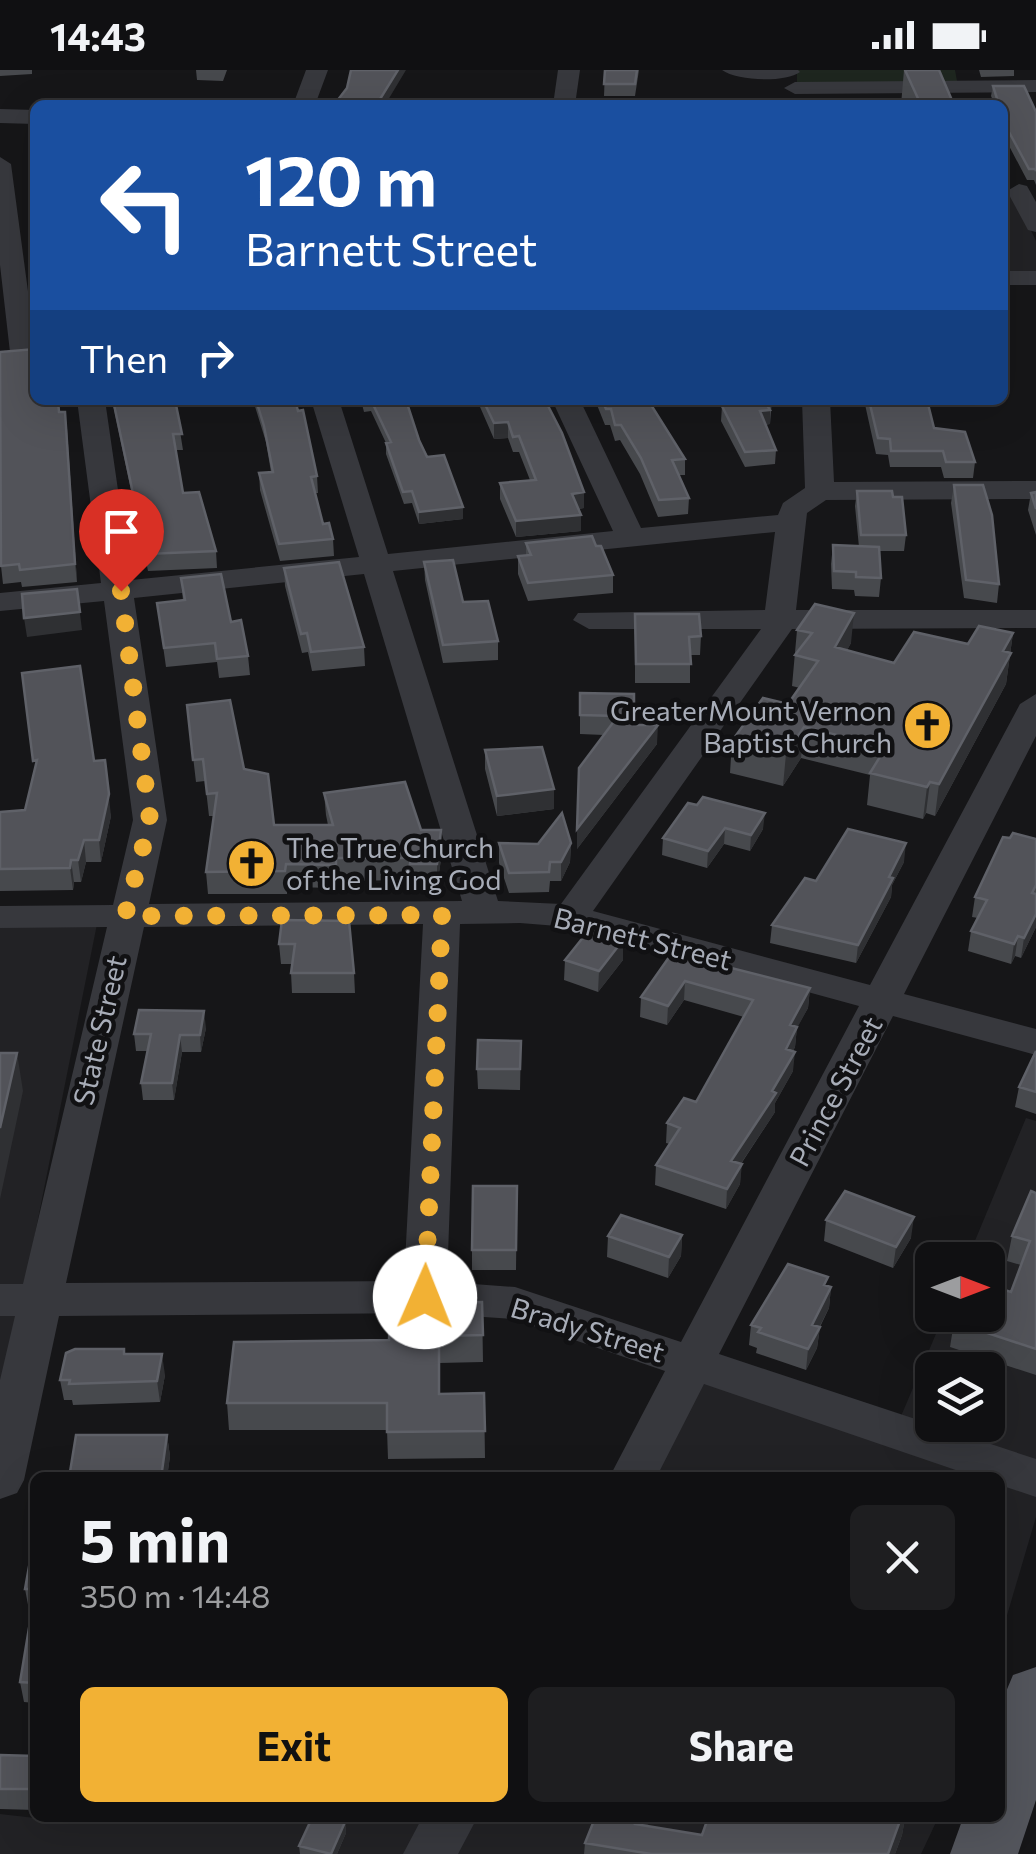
<!DOCTYPE html>
<html lang="en">
<head>
<meta charset="utf-8">
<style>
  body { margin:0; font-family:Commissioner,sans-serif; background:#1e1e20; color:#f1f3f6; height:100vh; display:flex; flex-direction:column; font-size:38px; white-space:nowrap }
  * { box-sizing:border-box; margin:0 }
  p { font-size:32px; color:#9c9d9f }
  .icon { flex:none; width:55px; height:55px; fill:none; stroke:currentColor; stroke-width:2; stroke-linecap:round; stroke-linejoin:round }
  .map { position:relative; flex:1; overflow:hidden }
  .panel { position:absolute; left:30px; top:1402px; width:975px; height:350px; display:flex; flex-direction:column; background:#101012; border-radius:15px; box-shadow:0 10px 40px #0002,0 0 0 2px #303032 }
  .panel>* { flex:none }
  .guide { position:absolute; left:30px; top:30px; width:978px; height:305px; border-radius:15px; box-shadow:0 10px 40px #0002,0 0 0 2px #303032; background:#1a4fa0; color:#fff; overflow:hidden }
  .needle { width:65px; rotate:90deg }
  .controls { position:absolute; left:915px; top:1172px; display:grid; gap:20px }
  .controls a { display:grid; place-items:center; width:90px; height:90px; border-radius:15px; background:#101012; box-shadow:0 10px 40px #0002,0 0 0 2px #303032; font-size:50px }
  .pin { position:absolute; display:grid; place-items:center; width:85px; height:85px; color:#fff; margin:-102px -42px; border-radius:50% 50% 50% 0; rotate:-45deg; box-shadow:0 0 10px #0007 }
  .pin .icon { rotate:45deg }
  .me { position:absolute; width:110px; margin:-55px; rotate:1deg; stroke-linejoin:round; filter:drop-shadow(0 0 8px #0008) }
  .turn { display:flex; align-items:center; gap:35px; height:210px; padding:0 50px; font-size:45px }
  .turn .icon { width:130px; height:130px; stroke-width:2.5 }
  .turn b { display:block; font-size:70px; line-height:85px }
  .then { display:flex; align-items:center; height:95px; padding:0 50px; background:#0003; gap:20px; font-size:38px }
  .round { display:grid; place-items:center; flex:none; width:105px; height:105px; border-radius:15px; background:#1e1e20 }
  .headline { display:flex; align-items:center; justify-content:space-between; height:170px; padding:0 50px }
  h1 { font-size:60px; font-weight:700; line-height:75px }
  .cta { display:flex; gap:20px; margin-top:auto; padding:20px 50px }
  .cta a { flex:1; height:115px; border-radius:15px; background:#f2b134; color:#111; font-size:40px; font-weight:700; line-height:115px; text-align:center }
  .cta a+a { background:#1e1e20; color:#f1f3f6 }
  .status { display:flex; justify-content:space-between; align-items:center; height:70px; padding:0 50px; background:#101012; direction:ltr }
  .status svg { height:28px; fill:currentColor }
  .map>svg:first-child { display:block }
</style>
</head>
<body>
<div class="status"><b>14:43</b><svg viewBox="0 0 49 12"><path d="M0 12V9h3v3zM5 12V6h3v6zM10 12V3h3v9zM15 12V0h3v12zM26 1h20v11H26zM47 4h2v5h-2z"/></svg></div>
<div class="map">
<svg width="1036" height="1784" viewBox="0 0 1036 1784">
  <rect width="100%" height="100%" fill="#161618"/>
  <path fill="#222225" fill-rule="evenodd" d="M1002,126H1015L1036,171V202H1003Z
    M97,854L24,1219L0,1326V855Z
    M1026,1048L1036,1051V1447L1000,1569V1408H651L704,1307L890,1372L944,1245H988V1190H967ZM932,1300H988V1355H932Z
    M0,1744L35,1748H938L921,1784H0Z"/>
  <path fill="#1e261f" d="M797,0H955L957,11L797,14Z"/>
  <g fill="none" stroke-linecap="round" stroke-linejoin="round">
    <path fill="#37383d" fill-rule="evenodd" d="M306,0H328L315,35H293Z
      M558,0H580L575,35H553Z
      M722,0H798L800,2C785,13 737,11 722,0Z
      M1036,10V22L795,24L784,18L795,12Z
      M0,39L35,40V54L0,53Z
      M0,87L11,94L35,274L32,288L23,290L10,282L0,195Z
      M1019,114L1027,116L1036,132V162L1028,160L1007,121Z
      M1002,201H1036V215H1002Z
      M77,330H105L131,510L359,487L311,330H339L388,484L613,461L552,330H580L641,458L778,445L783,433L805,418L802,330H830L834,412L1036,411V429L826,430L807,443L796,540H1036V558L792,559L593,841L870,915L1020,634L1036,624V666L904,924L1036,959V985L893,946L719,1284L1036,1389V1427L1000,1415V1408H979L704,1314L656,1408H609L665,1301L513,1249L425,1243L59,1246L24,1410L17,1423L0,1429V1310L15,1246H0V1214H23L107,857L0,858V836L113,835L133,750L104,531L0,541V523L101,513ZM775,462L765,540L578,543L573,550L589,559H761L561,834L498,831L393,501ZM364,504L462,831L149,834L167,750L134,528ZM520,853L570,857L859,936L681,1272L515,1217L447,1212L460,854ZM423,854L404,1211L66,1213L144,857Z
      M422,1748H477L458,1784H403Z"/>
    <path fill="#53555c" fill-rule="evenodd" d="M1036,1597V1730L1018,1784H950L963,1748H1000V1636L1013,1605Z"/>
  </g>
  <path fill="#47494d" d="M0,0H32V4L0,6Z
    M196,0H227L223,11L197,10Z
    M605,0H639L635,26H604Z
    M904,0H939L954,35H901Z
    M979,0H1014V6L981,7Z
    M993,16L1036,42V115L1034,110H1027L1007,72L1002,58V35H995L991,26Z
    M112,330H175L183,380H176L183,423L216,481L217,498L148,501Z
    M253,330H295L317,406L318,423H315L323,454L333,469L334,486L280,491L260,420L259,403L271,402L266,372Z
    M361,330H406L419,370L463,449L419,454L412,433L404,434L386,384V373L371,341L364,342Z
    M477,330H545L584,422V438L578,439L581,461L516,467L500,429V413L530,410L519,382H513L508,368L494,369Z
    M595,330H649L685,389V405H679L689,428L688,444L658,447L640,404L620,370L615,371L610,355H605Z
    M733,330H772L770,354L765,355L776,380L775,394L745,397L721,351L722,336L734,335Z
    M864,330H927L934,358L975,392L973,408H944L941,397H890L888,385L876,384Z
    M60,342H65L67,358L77,512L22,517L21,512L3,514L1,496Z
    M954,415L999,514L997,533L964,528L951,433Z
    M857,421L893,427L906,465L904,481H879L881,508L879,527L855,526L854,520L832,519L831,494L833,475L859,477L855,436Z
    M1036,422V465L1028,440L1031,423Z
    M526,473L596,476L613,505V523L528,531L518,504V486L526,485Z
    M424,492L498,571V590L443,593L425,510Z
    M284,498L364,577L365,596L312,601L308,582L302,583L285,516Z
    M181,508L231,552L248,586L250,605L219,608L217,592L166,597L157,533L183,531Z
    M635,544L701,566L700,585H690V613H635Z
    M797,560L851,573L847,580L894,593L1013,563L1006,614L935,746L926,743L923,749L867,735L870,705L801,688L783,716L730,703L732,671L788,634L800,618L792,616Z
    M580,623L634,655L657,674L577,779L604,665L580,664Z
    M187,635L244,699L274,755H328L326,745L324,723L421,760H441L442,782L437,817H411V810L338,811L337,818L287,817V824H208L206,802L214,746H209L205,711L196,712Z
    M485,680L554,739L497,746L485,699Z
    M94,691L111,746L101,792H86L81,812H74L73,820L0,821V742L25,740Z
    M688,733L763,759L750,781L724,774L707,798L662,785L663,768Z
    M1010,768L1036,769V857L1021,888L1015,886L1011,894L968,881L971,861L978,848L972,847L975,827Z
    M499,773H571L570,792L561,811H550L549,822L509,823L499,793Z
    M904,792L892,815L891,827L856,893L770,873L772,855L816,811Z
    M282,850L354,903L355,923H292L291,903L292,894H281L279,874Z
    M623,870V890L598,922L564,910L565,890Z
    M672,883L810,918L808,938L797,957L795,977L793,981V1001L775,1033V1042L741,1094L740,1114L726,1139L655,1115L656,1095L670,1074L666,1073L667,1053L696,1032L744,947L684,930L667,955L640,947L641,927Z
    M206,958L201,982H182L174,1030H143L141,1013L147,981H136L134,964Z
    M521,971L520,1020L478,1019L477,999Z
    M1036,981V1044L1015,1037L1019,1017Z
    M517,1116L516,1200H472V1180Z
    M1036,1123V1305L950,1277L954,1252L1011,1222L1021,1195L1007,1191L1012,1166Z
    M826,1150L911,1168L893,1198L824,1171Z
    M682,1165L681,1186L668,1208L607,1187L608,1166Z
    M827,1216L831,1217L829,1238L820,1257L817,1278L806,1300L756,1283L757,1278L749,1275L751,1255Z
    M482,1232L483,1292L439,1293L440,1324L484,1323L485,1388L388,1389L387,1360H229L227,1333Z
    M125,1284L165,1305L160,1332L73,1335L72,1330H64L60,1310Z
    M167,1365L170,1386L167,1408H71L70,1402Z
    M35,1491V1633L24,1632L20,1612L32,1540H29L25,1519Z
    M0,1685L35,1686V1740L0,1739Z
    M708,1748H905L902,1765L895,1784H584L585,1773L648,1756L702,1765Z
    M345,1752L346,1763L337,1784H300L299,1776Z"/>
  <path fill="#2f3033" d="M398,0H406L385,35H377Z
    M770,340V354L759,355L760,341Z
    M65,342L67,358L77,512L75,494Z
    M508,352V368L494,369V353Z
    M584,422V438L572,440V424Z
    M463,437V449L419,454V442Z
    M581,445V461L516,467V451Z
    M77,519L82,560L27,567L24,548Z
    M854,543L851,573L832,608L835,577Z
    M1013,563L1006,614L935,746L939,714L1003,581Z
    M658,655L657,674L577,779V759Z
    M804,657L801,688L783,716L786,684Z
    M105,690L111,746L101,792L99,770Z
    M930,712L926,743L923,749L927,717Z
    M554,719V739L497,746V726Z
    M765,743L763,759L750,781L751,765Z
    M725,758L724,774L707,798L708,781Z
    M441,760L442,782L437,817V794Z
    M84,770L86,792L81,812L78,790Z
    M571,773L570,792L561,811V792Z
    M906,773L904,792L892,815L891,827L856,893L858,875Z
    M71,790L74,812L73,820L70,798Z
    M1036,844V857L1021,888L1024,868Z
    M1018,866L1015,886L1011,894L1014,874Z
    M623,870V890L598,922L599,901Z
    M685,911L684,930L667,955L668,936Z
    M810,918L808,938L788,975L790,955Z
    M204,941L206,958L201,982L200,965Z
    M797,957L795,977L784,998L786,979Z
    M180,965L182,982L174,1030L172,1013Z
    M795,982L793,1001L775,1033V1042L730,1110L731,1091Z
    M17,983L23,1021L0,1129V1058Z
    M742,1094L740,1114L726,1139L727,1119Z
    M914,1147L911,1168L893,1198L896,1177Z
    M682,1165L681,1186L668,1208L669,1187Z
    M831,1217L829,1238L810,1275L812,1255Z
    M820,1257L817,1278L806,1300L808,1279Z
    M162,1284L165,1305L160,1332L157,1311Z
    M167,1365L170,1386L167,1408H163L162,1401Z
    M637,1748H651L637,1782L635,1754Z
    M901,1748H905L902,1765L895,1784H888Z
    M345,1752L346,1763L337,1784H331Z"/>
  <path fill="#525359" stroke="#5f6168" stroke-width="2.5" d="M351,0H398L377,34L334,35L347,18Z
    M605,0H637L635,14H604Z
    M905,0H939L954,35H921Z
    M993,16H1024L1036,42V101L1035,99H1029L1009,62L1002,45V35H999Z
    M35,279V330H58L59,342H65L75,494L20,500L19,494L1,496L0,282Z
    M113,330H175L182,364H173L183,423L199,422L216,481L146,484Z
    M256,330H295L298,341L303,340L317,406L311,407L323,454L329,453L333,469L279,474L259,403L273,402L264,356Z
    M371,330H406L419,370L427,387L444,385L463,437L419,442L412,421L403,422L386,373L391,372Z
    M483,330H545L562,363L584,422L572,424L581,445L516,451L500,413L536,410L519,366L513,367L508,352L494,353Z
    M602,330H648L685,389L672,390L689,428L659,430L641,388L621,355H615L611,339H606Z
    M739,330H764L770,340L760,341L776,380L745,382L722,336L741,334Z
    M869,330H927L934,358L965,362L975,392H946L943,381H891L890,369L878,368Z
    M954,415H983L992,445L999,514L966,510Z
    M857,421H892L893,427H902L906,465H861Z
    M1036,422V439L1031,423Z
    M592,466L596,476H601L613,505L528,513L518,486L531,485L526,473Z
    M833,475L879,477L881,508L856,507V502L834,501Z
    M453,490L463,532L488,531L498,571L443,575L424,492Z
    M339,492L364,577L311,582L307,563L301,564L284,498Z
    M221,504L231,552L241,550L248,586L217,589L215,573L164,578L157,533L185,530L181,508Z
    M77,519L80,542L24,548L22,524Z
    M815,534L854,543L835,577L894,593L914,562L968,574L979,556L1013,563L1003,581L1011,583L939,714L930,712L927,717L870,703L886,677L804,657L786,684L732,671L763,628L788,634L818,591L795,585L812,563L797,560Z
    M635,544H699L701,566L689,567L691,594H636Z
    M80,596L94,691L105,690L109,724L99,770H84L78,790H71L70,798L0,799V742L25,740L37,690L33,691L22,603Z
    M580,623L634,624V655H658L577,759L579,698L618,646L580,645Z
    M230,630L244,699L268,704L274,755H333L324,723L405,712L421,760H441L437,794H410L411,788H336V795L286,794L285,801L206,802L217,723L207,724L203,689L193,690L187,635Z
    M542,677L554,719L497,726L485,680Z
    M703,727L765,743L751,765L725,758L708,781L663,768L688,733L697,735Z
    M562,743L571,773L561,792H550L549,802L509,803L499,773L538,774Z
    M848,759L906,773L889,807L893,808L858,875L772,855L805,808L816,811Z
    M1013,763L1036,769V815L1032,823L1036,824V844L1024,868L1018,866L1014,874L971,861L987,830L975,827L1003,767L1010,768Z
    M282,850L349,851L354,903H291L295,874H279Z
    M589,860L623,870L599,901L565,890Z
    M672,883L810,918L790,955L797,957L786,979L795,982L772,1021L776,1023L731,1091L742,1094L727,1119L656,1095L680,1058L667,1053L684,1028L696,1032L753,930L685,911L668,936L641,927Z
    M139,940L204,941L200,965H180L172,1013H141L151,964H134Z
    M478,970L521,971L520,999H477Z
    M1036,981V1022L1019,1017Z
    M0,983H17L0,1058Z
    M473,1116H517L516,1180H472Z
    M845,1121L914,1147L896,1177L826,1150Z
    M1031,1121L1036,1123V1279L954,1252L957,1245H988V1215L1011,1222L1030,1171L1012,1166Z
    M621,1145L682,1165L669,1187L608,1166Z
    M788,1194L828,1207L824,1215L831,1217L812,1255L820,1257L808,1279L758,1262L761,1258L751,1255Z
    M482,1232L483,1265L439,1266V1324L484,1323L485,1361L387,1362V1333H227L234,1272L389,1270L390,1234Z
    M75,1279H124V1284H162L157,1311L69,1314L70,1310H60L66,1283Z
    M76,1365H167L162,1401L70,1402Z
    M30,1491H35V1519H25Z
    M35,1522V1613L20,1612Z
    M0,1685L35,1686V1719H0Z
    M312,1748H330L345,1752L331,1784L299,1776Z
    M595,1748H637L635,1754L702,1765L708,1748H901L888,1784H651L585,1773Z"/>
  <g fill="none" stroke-linecap="round" stroke-linejoin="round">
    <path stroke="#f2b134" stroke-width="18" stroke-dasharray="0 32.4" d="M121,521L150,750L125,846L442,845L425,1227"/>
  </g>
  <defs>
    <symbol id="church-disc" viewBox="-11 -11 22 22"><circle r="9.5" fill="#f2b134" stroke="#111113"/><path d="M-1.2-6h2.4v3.5h3.3v2.4h-3.3V6h-2.4V-.1h-3.3v-2.4h3.3Z" fill="#111"/></symbol>
  </defs>
  <g fill-rule="evenodd">
    <use href="#church-disc" x="900" y="628" width="55" height="55"/>
    <use href="#church-disc" x="224" y="766" width="55" height="55"/>
  </g>
  <g text-anchor="middle" dominant-baseline="central" stroke-width="9" stroke-linejoin="round" paint-order="stroke">
    <g font-size="28" fill="#a8adb8" stroke="#111113" text-anchor="end">
      <text x="892" y="640">GreaterMount Vernon<tspan x="892" dy="32">Baptist Church</tspan></text>
      <text x="286" y="777" text-anchor="start">The True Church<tspan x="286" dy="32">of the Living God</tspan></text>
    </g>
    <g font-size="28" fill="#a8adb8" stroke="#111113">
      <text transform="translate(643 868) rotate(14)">Barnett Street</text>
      <text transform="translate(99 960) rotate(-77)">State Street</text>
      <text transform="translate(835 1021) rotate(-62)">Prince Street</text>
      <text transform="translate(588 1259) rotate(17)">Brady Street</text>
    </g>
  </g>
</svg>
<div class="controls">
<a><svg class="needle" viewBox="-14 -14 28 28"><path d="M0-13l5 13h-10z" fill="#e53935"/><path d="M0 13l5-13h-10z" fill="#9c9d9f"/></svg></a>
<a><svg class="icon" aria-label="layers" viewBox="0 0 24 24"><path d="M12 4l9 5-9 5-9-5zM3 14l9 5 9-5"/></svg></a>
</div>
<div class="pin" style="left:121px;top:521px;background:#d93025"><svg class="icon" aria-label="arrive" viewBox="0 0 24 24"><path d="M6 21V4h12l-3 4 3 4H6"/></svg></div>
<svg class="me" style="left:425px;top:1227px" viewBox="-20 -20 40 40"><circle r="19" fill="#fff"/><path d="M0-13L10 11 0 6-10 11z" fill="#f2b134"/></svg>
<div class="guide">
<div class="turn"><svg class="icon" aria-label="left" viewBox="0 0 24 24"><path d="M17 20v-9H6M10 6l-5 5 5 5"/></svg><div><b>120 m</b>Barnett Street</div></div>
<div class="then">Then<svg class="icon" aria-label="right" viewBox="0 0 24 24"><path d="M7 20v-9h11M14 6l5 5-5 5"/></svg></div>
</div>
<section class="panel">
<div class="headline"><div><h1>5 min</h1><p>350 m · 14:48</p></div><a class="round"><svg class="icon" aria-label="close" viewBox="0 0 24 24"><path d="M6 6l12 12M18 6L6 18"/></svg></a></div>
<div class="cta"><a>Exit</a><a>Share</a></div>
</section>
</div>
</body>
</html>
